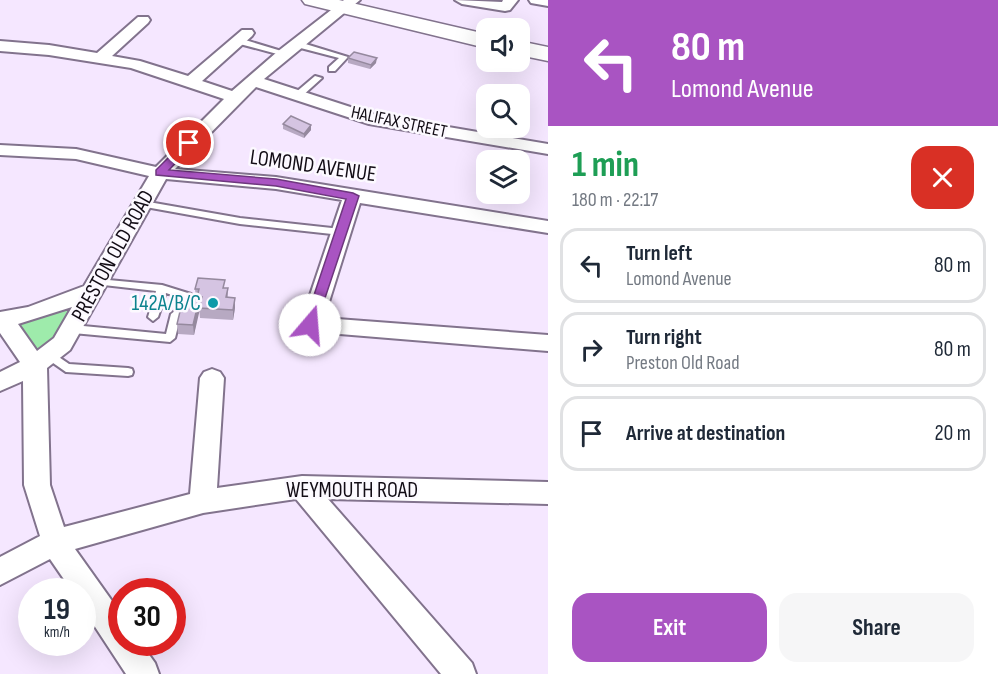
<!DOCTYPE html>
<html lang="en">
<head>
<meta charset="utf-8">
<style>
  body { margin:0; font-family:"Sofia Sans Condensed",sans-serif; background:#f6f6f7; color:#1f2937; height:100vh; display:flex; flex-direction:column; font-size:22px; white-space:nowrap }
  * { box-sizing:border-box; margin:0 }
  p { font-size:20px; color:#747a83 }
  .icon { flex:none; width:33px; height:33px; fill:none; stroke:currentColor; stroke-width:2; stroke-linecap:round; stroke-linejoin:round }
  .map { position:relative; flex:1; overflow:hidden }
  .details { display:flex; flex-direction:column; background:#fff; width:450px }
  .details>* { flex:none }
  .top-card { background:#a954c2; color:#fff; overflow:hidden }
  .tools { position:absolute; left:476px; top:18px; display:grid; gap:12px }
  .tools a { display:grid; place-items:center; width:54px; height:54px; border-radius:12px; background:#fff; box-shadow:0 6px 24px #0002; font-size:30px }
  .speed { position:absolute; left:18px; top:578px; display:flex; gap:12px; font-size:30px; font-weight:700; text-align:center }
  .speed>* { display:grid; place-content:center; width:78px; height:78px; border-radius:50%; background:#fff; box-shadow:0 6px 24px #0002; line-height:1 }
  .speed small { font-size:15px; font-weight:400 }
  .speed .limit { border:9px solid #d22; background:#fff; color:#111 }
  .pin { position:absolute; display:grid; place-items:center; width:51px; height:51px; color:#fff; margin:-26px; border:3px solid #fff; border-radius:50%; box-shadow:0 2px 6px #0007 }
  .me { position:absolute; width:66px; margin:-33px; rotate:18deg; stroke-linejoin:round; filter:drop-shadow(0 0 4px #0008) }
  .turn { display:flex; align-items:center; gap:21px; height:126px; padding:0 24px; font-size:27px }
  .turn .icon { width:78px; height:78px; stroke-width:2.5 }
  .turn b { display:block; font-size:42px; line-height:51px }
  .round { display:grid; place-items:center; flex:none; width:63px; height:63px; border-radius:18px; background:#f6f6f7 }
  .headline { display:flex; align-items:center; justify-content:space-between; height:102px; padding:0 24px }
  h1 { font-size:36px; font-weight:700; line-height:45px; color:#1e9e55 }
  .action { display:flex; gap:12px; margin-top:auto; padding:12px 24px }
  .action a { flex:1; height:69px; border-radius:18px; background:#a954c2; color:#fff; font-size:24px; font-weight:700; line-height:69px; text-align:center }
  .action a+a { background:#f6f6f7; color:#1f2937 }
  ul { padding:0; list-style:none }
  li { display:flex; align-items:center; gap:18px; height:75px; margin:0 12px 9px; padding:0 12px; border:3px solid #e0e1e3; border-radius:18px }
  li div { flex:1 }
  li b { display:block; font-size:22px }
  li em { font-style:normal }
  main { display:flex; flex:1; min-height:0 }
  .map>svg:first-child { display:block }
</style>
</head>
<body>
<main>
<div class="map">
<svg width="548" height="674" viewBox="0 0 548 674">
  <rect width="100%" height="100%" fill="#f5e7ff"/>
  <path fill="#9eebab" d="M70,304L77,313L40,355L18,325L19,322Z"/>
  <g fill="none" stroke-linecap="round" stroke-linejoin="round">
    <defs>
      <path id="lane" d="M236,39H242L288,53L281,55L236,43Z
        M293,42H299L348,57L335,71H329V67L339,58L293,46Z
        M315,76L322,78L301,97H295V93Z
        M143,201L240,218L341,229L346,232L341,235L240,224L140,206L139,204L140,202Z
        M98,279L162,285L191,294L192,296L187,300L166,293L158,317L153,321L148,317L156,291L95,284L93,282L95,280Z
        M176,310L181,314L175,338L170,342L73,333L68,329L73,325L166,334L171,314Z
        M50,351L69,364L128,368L132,369L133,372L132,375L128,376L66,372L46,358L45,355L46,352Z"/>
      <path id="street" d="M344,0H360L264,79L372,114L548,144V154L369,124L256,87L175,169L276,177L548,221V233L360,203L324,318L548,335V351L303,331L300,325L342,200L276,189L166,179L70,350L47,368L50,485L64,527L190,494L200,378L204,372L212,369L220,372L224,378L217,488L302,476L548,482V504L328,499L472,663L476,674H441L296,499L203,513L75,549L122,615V642H140L155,663L159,674H126L82,607V591H72L50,559L0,585V557L40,536L24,485L23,381L0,391V372L20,362L0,333V312L28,307L84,286L149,176L76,159L0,155V145L76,149L156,167L224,99L131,68L49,55L0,51V41L49,45L97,53L138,17H148L150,20L148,23L112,56L140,61L188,76L242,30H252L254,33L252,36L202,81L232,91L277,52ZM72,307L54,338L37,351L18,324Z
        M455,0L502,2L503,0H518L510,10L505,11L462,4Z
        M529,0H548V6L531,3Z"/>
      <path id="primary" d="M302,0H339L486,34V48L305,4Z
        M519,41L548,47V61L519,55Z"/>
    </defs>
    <use href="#lane" stroke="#82738d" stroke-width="4"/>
    <use href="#street" stroke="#82738d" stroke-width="4"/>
    <use href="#primary" stroke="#82738d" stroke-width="3"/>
    <use href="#lane" fill="#fff" fill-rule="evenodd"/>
    <use href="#street" fill="#fff" fill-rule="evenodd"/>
    <use href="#primary" fill="#fff" fill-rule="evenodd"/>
  </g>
  <path fill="#b7a9c2" d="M348,58L376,63L370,69L348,63Z
    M283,124L311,125V130L304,138L283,129Z
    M228,288V298L235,308L233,320L200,318L199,307L194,335L178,334L177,324L197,299H196L195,289Z"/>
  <path fill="#95899e" d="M377,58L376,63L370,69L371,65Z
    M311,125V130L304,138V134Z
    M235,298V308L233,320V310Z
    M199,300L200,309L194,335L193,325Z"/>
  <path fill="#d5c4e2" stroke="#95899e" stroke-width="1.5" d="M354,52L377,58L371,65L348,58Z
    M291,116L311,125L304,134L283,124Z
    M198,278L225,280L223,288H228L226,297L235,298L233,310L199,308L202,297H197L199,289H195Z
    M183,299L199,300L193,325L177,324Z"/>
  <path fill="#a954c2" stroke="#6e377e" stroke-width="1.5" d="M189,140L195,143L169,170L276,179L353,193L359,196L315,328H306L304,325L346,199L276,186L156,175V170L185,141Z"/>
  <circle fill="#0f9aa8" stroke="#fcf9ff" stroke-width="2" cx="213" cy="303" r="6"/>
  <g text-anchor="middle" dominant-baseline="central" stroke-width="5" stroke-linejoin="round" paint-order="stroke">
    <g font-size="18" fill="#120c15" stroke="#fcf9ff">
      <text transform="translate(399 122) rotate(12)">HALIFAX STREET</text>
    </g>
    <g font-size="22" fill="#120c15" stroke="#fcf9ff">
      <text transform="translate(313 166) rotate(8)">LOMOND AVENUE</text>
      <text transform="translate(113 256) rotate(-61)">PRESTON OLD ROAD</text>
      <text x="352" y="490">WEYMOUTH ROAD</text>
    </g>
    <g font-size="22" fill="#0d838f" stroke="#fcf9ff" text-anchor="end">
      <text x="201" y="303">142A/B/C</text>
    </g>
  </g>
</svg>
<div class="tools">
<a><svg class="icon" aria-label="sound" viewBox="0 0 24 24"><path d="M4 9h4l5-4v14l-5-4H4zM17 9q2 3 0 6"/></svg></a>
<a><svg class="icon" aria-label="search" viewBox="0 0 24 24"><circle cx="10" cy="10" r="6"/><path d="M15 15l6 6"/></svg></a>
<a><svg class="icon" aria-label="layers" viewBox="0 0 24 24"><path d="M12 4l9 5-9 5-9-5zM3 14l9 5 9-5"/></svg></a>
</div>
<div class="speed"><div>19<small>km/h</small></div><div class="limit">30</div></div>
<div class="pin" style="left:189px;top:143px;background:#d93025"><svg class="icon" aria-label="arrive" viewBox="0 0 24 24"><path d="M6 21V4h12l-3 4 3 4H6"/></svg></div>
<svg class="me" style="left:310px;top:325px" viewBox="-20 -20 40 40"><circle r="19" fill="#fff"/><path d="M0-13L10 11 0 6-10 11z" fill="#a954c2"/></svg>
</div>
<section class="details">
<div class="top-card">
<div class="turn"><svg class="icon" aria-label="left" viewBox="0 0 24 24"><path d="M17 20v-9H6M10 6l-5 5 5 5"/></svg><div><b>80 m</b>Lomond Avenue</div></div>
</div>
<div class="headline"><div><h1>1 min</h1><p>180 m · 22:17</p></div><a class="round" style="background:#d93025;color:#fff"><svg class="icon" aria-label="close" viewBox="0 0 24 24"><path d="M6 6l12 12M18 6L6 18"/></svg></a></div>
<ul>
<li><svg class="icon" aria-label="left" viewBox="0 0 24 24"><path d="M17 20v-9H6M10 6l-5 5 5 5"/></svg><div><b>Turn left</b><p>Lomond Avenue</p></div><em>80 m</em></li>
<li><svg class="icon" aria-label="right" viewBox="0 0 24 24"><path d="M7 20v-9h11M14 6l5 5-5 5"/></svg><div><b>Turn right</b><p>Preston Old Road</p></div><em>80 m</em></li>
<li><svg class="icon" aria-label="arrive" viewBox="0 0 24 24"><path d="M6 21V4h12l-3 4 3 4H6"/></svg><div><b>Arrive at destination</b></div><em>20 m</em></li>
</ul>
<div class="action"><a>Exit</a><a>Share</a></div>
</section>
</main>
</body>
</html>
